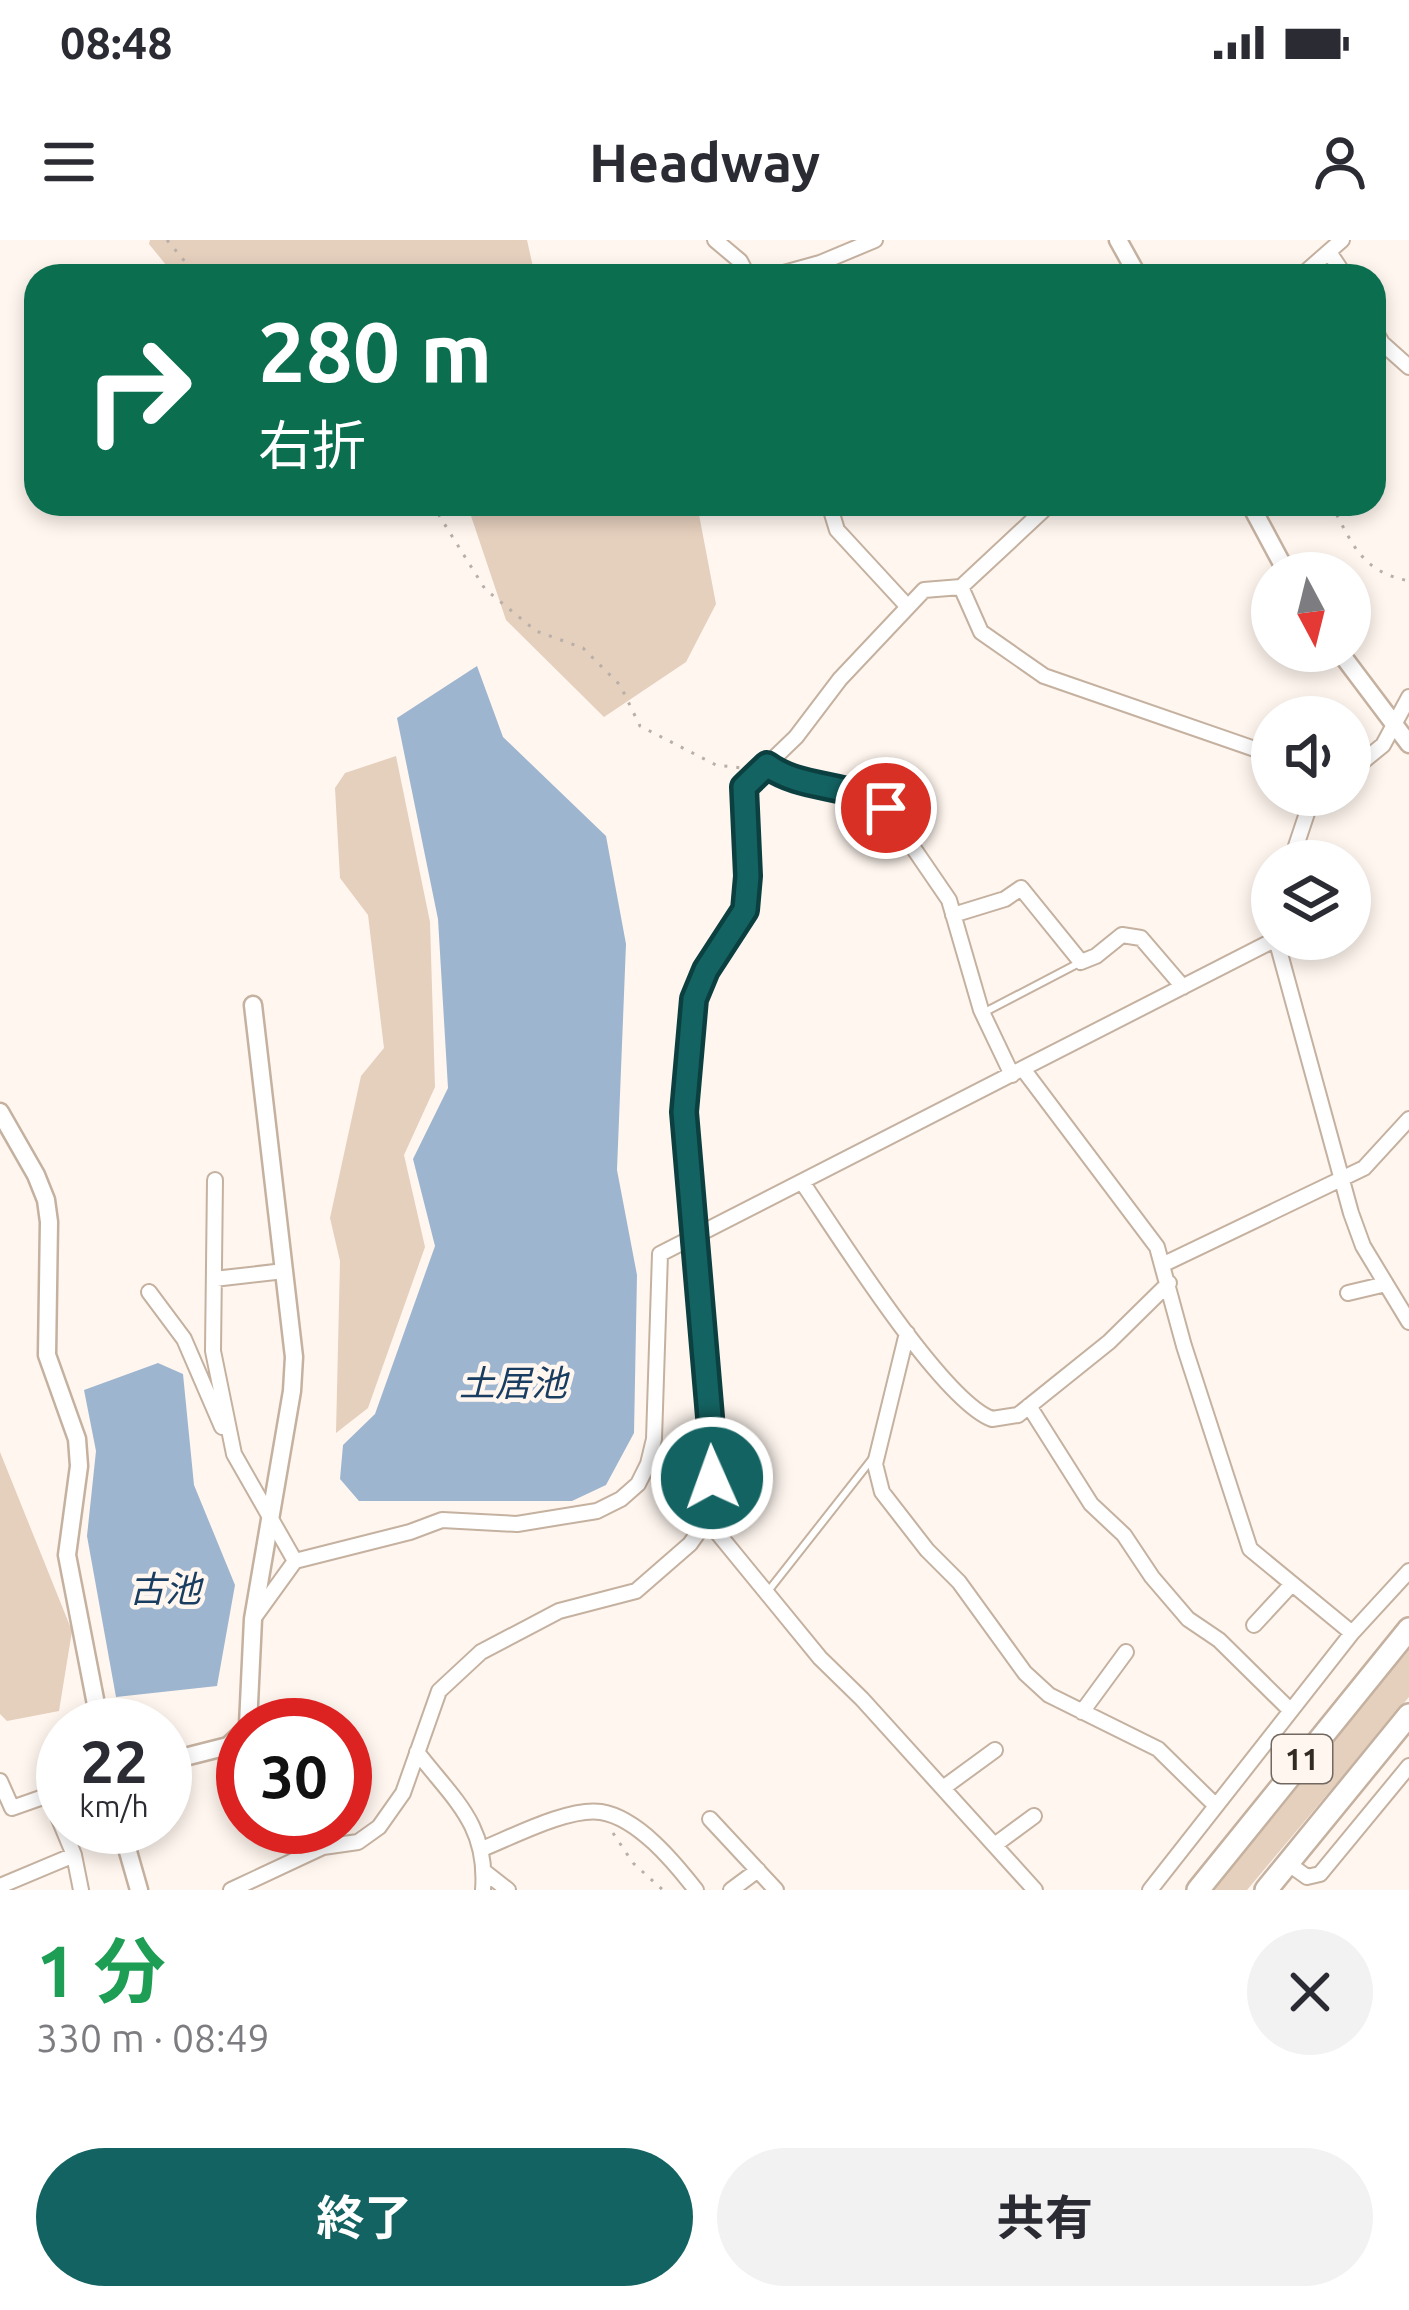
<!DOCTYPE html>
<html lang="ja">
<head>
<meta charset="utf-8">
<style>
  body { margin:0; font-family:Ubuntu,"Noto Sans JP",sans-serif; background:#f2f2f3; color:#2b2b33; height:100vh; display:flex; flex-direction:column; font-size:45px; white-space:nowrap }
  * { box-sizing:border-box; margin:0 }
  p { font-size:39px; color:#7c7c81 }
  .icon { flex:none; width:66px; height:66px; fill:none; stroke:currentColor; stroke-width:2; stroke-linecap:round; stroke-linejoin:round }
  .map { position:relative; height:1650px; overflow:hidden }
  .panel { display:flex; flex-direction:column; background:#fff; flex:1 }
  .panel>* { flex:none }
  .guide { position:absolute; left:24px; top:24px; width:1362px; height:252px; border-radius:36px; box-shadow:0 6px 18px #0003; background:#0b6e4f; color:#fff; overflow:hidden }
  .needle { width:78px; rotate:173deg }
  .tools { position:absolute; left:1251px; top:312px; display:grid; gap:24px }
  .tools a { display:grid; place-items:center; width:120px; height:120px; border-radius:50%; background:#fff; box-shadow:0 6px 18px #0003; font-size:60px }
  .speed { position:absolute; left:36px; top:1458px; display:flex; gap:24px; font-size:60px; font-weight:700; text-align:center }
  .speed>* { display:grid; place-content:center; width:156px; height:156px; border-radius:50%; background:#fff; box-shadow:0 6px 18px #0003; line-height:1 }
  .speed small { font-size:30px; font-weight:400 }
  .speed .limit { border:18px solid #d22; background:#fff; color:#111 }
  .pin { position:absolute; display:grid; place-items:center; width:102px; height:102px; color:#fff; margin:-51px; border:6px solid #fff; border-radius:50%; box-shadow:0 3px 12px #0007 }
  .me { position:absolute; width:132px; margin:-66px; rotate:358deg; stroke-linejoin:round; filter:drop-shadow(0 0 9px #0008) }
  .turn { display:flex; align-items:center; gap:42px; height:252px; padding:0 36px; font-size:54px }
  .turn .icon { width:156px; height:156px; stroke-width:2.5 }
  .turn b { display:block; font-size:84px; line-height:102px }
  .round { display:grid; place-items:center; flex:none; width:126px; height:126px; border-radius:63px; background:#f2f2f3 }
  .head { display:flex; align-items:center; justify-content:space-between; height:204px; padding:0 36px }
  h1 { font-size:72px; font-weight:700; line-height:90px; color:#1e9e55 }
  .action { display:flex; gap:24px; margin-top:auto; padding:24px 36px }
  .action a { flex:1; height:138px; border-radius:72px; background:#136362; color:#fff; font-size:48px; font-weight:700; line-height:138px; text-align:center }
  .action a+a { background:#f2f2f3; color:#2b2b33 }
  .status { display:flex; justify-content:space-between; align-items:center; height:84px; padding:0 60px; background:#fff; direction:ltr }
  .status svg { height:33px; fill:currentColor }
  header { display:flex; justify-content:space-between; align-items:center; height:156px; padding:0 36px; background:#fff; font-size:54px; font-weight:700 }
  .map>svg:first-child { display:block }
</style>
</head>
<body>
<div class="status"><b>08:48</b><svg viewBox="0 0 49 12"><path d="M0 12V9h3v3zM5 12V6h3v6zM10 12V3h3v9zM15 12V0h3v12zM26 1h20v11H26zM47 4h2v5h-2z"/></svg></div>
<header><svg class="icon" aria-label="menu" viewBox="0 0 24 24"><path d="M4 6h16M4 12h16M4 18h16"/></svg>Headway<svg class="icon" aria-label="person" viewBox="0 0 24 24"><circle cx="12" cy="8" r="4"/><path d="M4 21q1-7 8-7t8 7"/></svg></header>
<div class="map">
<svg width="1409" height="1650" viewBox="0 0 1409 1650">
  <rect width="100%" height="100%" fill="#fff6ef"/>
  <path fill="#e5cfbd" d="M150,0H527L535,36H175L149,4Z
    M467,264H697L716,364L686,422L604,477L506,380Z
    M396,516L430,682L435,847L404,915L425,1007L368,1168L336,1193L340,1021L330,978L361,836L384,808L368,675L340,638L335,548L345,533Z
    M0,1212L72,1391L59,1471L7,1481L0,1474Z
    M1409,1408V1457L1247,1650H1214Z"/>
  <path fill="#9eb5cf" d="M477,426L503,497L606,596L626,704L617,930L637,1035L634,1193L606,1245L572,1261H359L340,1239L343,1205L375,1174L435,1006L413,919L448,848L438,679L397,478Z
    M158,1123L183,1134L194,1245L235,1345L217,1446L116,1457L87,1296L96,1211L84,1150Z"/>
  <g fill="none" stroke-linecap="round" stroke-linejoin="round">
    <defs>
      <path id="service" d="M983,773L1077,724
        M769,1350L872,1219"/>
      <path id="minor" d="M715,0L740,21L748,36
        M1329,12L1345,36
        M773,36L820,23L875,0
        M1301,36L1342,0
        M1374,89L1382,103L1409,127
        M829,264L837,290L908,367
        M961,347L981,392L1044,436L1272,515
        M767,525C802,551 851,543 886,568L949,660L981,770L1012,835
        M1350,532L1383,505L1409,457
        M1291,621L1313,555
        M953,675L1005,659L1021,648L1081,722L1096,716L1122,695L1141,698L1183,747
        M1276,699L1351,973L1363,1006L1409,1082
        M1023,829L1157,1007L1184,1106L1250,1309L1352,1393
        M215,940L213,1111L234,1214L295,1321L410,1292L442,1280L517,1284L597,1271L621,1259L638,1244L648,1224L654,1199L660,1014L1276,699
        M802,942C837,993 941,1160 992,1179L1018,1175L1109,1102L1169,1043
        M1164,1024L1364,928L1409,879
        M214,1039L284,1031
        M149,1052L184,1099L222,1187
        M1348,1053L1386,1044
        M907,1093L875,1224L882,1252L927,1310L959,1342L1025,1433L1049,1455L1158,1509L1214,1564
        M1029,1166L1091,1264L1124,1295L1152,1337L1188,1379L1219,1400L1290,1470
        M707,1280L820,1418L862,1459L1035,1650
        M256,1375L295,1321
        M1254,1385L1292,1344
        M1082,1472L1126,1412
        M417,1512C454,1560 488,1585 483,1650
        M0,1541L12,1568L49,1555L74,1615L81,1650
        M943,1548L995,1510
        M710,1579L776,1650
        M996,1604L1034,1576
        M482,1609C512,1597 569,1567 601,1572C638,1578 674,1622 696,1650
        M1286,1622L1307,1637L1320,1634L1409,1526
        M485,1632L508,1650
        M0,1646L74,1615
        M231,1650L323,1607L358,1602L379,1587L403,1553L439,1451L481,1412L559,1371L636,1351L690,1304L707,1280L713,1212L684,872L695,759L706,730L745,670L749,636L744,547L796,497L840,439L924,350L961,347L1050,264
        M731,1650L758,1630
        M1150,1650L1352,1393L1409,1331"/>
      <path id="tertiary" d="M1118,0L1138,36
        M1250,264L1287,333
        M1339,411L1409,504
        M0,872L36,935L46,960L49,982L47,1115L77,1199L79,1226L67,1315L100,1485
        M248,1485L253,1379L292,1151L294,1117L253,765
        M165,1522L228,1506L243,1492
        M121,1587L139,1650"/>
      <path id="trunk" d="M1198,1650L1409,1389
        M1266,1650L1409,1475"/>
    </defs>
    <use href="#service" stroke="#c5b1a0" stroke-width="10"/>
    <use href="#minor" stroke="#c5b1a0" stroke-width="18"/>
    <use href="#tertiary" stroke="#c5b1a0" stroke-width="21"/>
    <use href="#trunk" stroke="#c5b1a0" stroke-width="26"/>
    <path stroke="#b8afa8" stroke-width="3" stroke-dasharray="3 9" stroke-linecap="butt" d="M167,0L197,36
      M432,264L485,349L536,391L583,408L620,445L640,486L716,525L742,528
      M1331,264C1353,304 1360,331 1409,341
      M613,1593L633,1623L663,1650"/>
    <use href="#service" stroke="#fff" stroke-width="6"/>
    <use href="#minor" stroke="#fff" stroke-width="14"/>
    <use href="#tertiary" stroke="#fff" stroke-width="16"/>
    <use href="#trunk" stroke="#fff" stroke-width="21"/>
  </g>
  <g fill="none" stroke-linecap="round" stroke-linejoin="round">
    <defs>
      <path id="route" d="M712,1238L713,1212L684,872L694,759L706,730L745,670L748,636L744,547L767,525C802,551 851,542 886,568"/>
    </defs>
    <use href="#route" stroke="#0c4040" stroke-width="30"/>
    <use href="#route" stroke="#136362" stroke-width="21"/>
  </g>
  <g text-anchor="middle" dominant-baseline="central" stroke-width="9" stroke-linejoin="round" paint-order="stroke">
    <rect fill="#fff6ef" stroke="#706861" stroke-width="3" x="1272" y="1495" width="60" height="48" rx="9"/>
    <g font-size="30" font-weight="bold" fill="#322b24">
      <text x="1302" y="1519">11</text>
    </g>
    <g font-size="36" font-style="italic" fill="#183d61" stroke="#fff6ef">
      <text x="513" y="1142">土居池</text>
      <text x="165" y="1348">古池</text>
    </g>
  </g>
</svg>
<div class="tools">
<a><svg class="needle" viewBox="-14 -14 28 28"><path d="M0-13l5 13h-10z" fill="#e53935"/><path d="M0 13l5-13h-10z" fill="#7c7c81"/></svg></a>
<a><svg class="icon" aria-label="sound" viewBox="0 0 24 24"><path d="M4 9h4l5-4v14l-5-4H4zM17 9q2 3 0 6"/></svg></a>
<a><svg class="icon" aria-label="layers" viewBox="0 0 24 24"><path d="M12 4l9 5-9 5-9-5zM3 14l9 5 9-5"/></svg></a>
</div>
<div class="speed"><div>22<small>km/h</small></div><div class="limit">30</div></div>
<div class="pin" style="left:886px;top:568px;background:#d93025"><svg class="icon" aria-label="arrive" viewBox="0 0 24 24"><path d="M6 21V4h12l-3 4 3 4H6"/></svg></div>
<svg class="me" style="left:712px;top:1238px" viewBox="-20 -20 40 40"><circle r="17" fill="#136362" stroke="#fff" stroke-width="3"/><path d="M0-11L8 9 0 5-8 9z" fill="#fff"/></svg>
<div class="guide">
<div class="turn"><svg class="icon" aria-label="right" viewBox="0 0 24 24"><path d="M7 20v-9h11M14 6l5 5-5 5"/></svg><div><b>280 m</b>右折</div></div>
</div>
</div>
<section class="panel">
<div class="head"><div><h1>1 分</h1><p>330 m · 08:49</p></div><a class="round"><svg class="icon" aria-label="close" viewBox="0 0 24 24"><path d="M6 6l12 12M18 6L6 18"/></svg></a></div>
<div class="action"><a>終了</a><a>共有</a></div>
</section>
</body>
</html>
